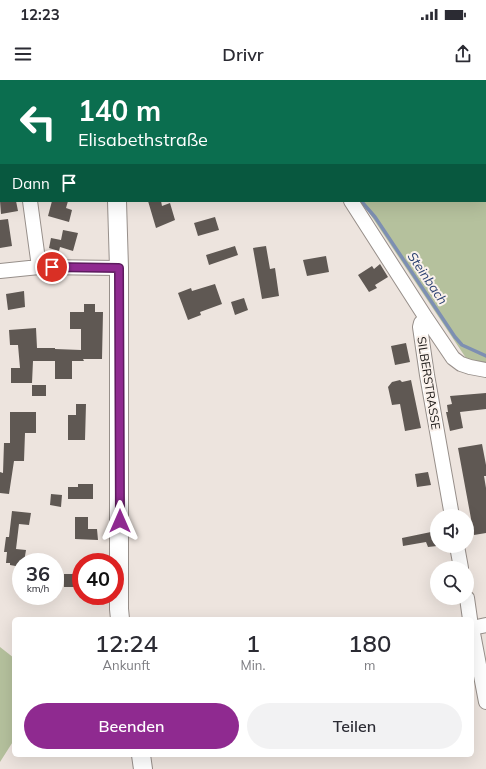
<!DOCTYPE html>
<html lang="de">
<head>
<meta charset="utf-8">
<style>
  body { margin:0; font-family:Mulish,sans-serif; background:#f2f2f3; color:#2b2b33; height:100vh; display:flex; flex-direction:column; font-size:15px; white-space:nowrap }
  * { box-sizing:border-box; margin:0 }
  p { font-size:13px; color:#7c7c81 }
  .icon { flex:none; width:22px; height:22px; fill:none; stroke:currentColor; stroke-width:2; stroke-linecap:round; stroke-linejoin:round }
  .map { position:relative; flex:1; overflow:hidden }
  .sheet { position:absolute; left:12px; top:537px; width:462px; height:140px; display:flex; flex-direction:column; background:#fff; border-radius:6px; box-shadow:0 4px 16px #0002 }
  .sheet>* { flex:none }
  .guide { position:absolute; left:0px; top:0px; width:486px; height:122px; box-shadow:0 4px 16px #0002; background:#0b6e4f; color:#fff; overflow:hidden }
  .controls { position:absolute; left:430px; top:429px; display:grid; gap:8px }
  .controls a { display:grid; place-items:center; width:44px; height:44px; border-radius:50%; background:#fff; box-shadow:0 4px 16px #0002; font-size:20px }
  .speed { position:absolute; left:12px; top:473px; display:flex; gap:8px; font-size:20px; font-weight:700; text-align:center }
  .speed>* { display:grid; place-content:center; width:52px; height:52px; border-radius:50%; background:#fff; box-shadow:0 4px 16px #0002; line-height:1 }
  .speed small { font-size:10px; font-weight:400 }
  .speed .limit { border:6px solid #d22; background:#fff; color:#111 }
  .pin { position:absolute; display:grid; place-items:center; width:34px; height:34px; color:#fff; margin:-17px; border:2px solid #fff; border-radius:50%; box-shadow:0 1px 4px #0007 }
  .me { position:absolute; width:44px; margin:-22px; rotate:0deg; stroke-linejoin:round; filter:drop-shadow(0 0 3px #0008) }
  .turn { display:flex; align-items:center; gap:14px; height:84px; padding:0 12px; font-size:18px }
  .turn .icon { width:52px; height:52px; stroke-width:2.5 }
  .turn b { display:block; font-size:28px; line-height:34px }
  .then { display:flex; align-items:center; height:38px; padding:0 12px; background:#0003; gap:8px; font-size:15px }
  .eta { display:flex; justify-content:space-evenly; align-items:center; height:68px; text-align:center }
  .eta b { font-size:24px; font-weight:600; line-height:28px }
  .button { display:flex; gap:8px; margin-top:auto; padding:8px 12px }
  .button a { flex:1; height:46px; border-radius:24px; background:#8f2a90; color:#fff; font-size:16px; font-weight:600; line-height:46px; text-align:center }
  .button a+a { background:#f2f2f3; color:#2b2b33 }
  .status { display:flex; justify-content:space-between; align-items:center; height:28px; padding:0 20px; background:#fff; direction:ltr }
  .status svg { height:11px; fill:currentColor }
  header { display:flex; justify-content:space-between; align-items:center; height:52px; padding:0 12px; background:#fff; font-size:18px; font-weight:600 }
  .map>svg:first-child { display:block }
</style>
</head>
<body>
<div class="status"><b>12:23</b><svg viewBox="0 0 49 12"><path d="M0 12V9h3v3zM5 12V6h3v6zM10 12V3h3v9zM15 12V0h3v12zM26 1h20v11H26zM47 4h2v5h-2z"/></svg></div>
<header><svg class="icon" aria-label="menu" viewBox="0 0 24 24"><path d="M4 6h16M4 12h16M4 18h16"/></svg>Drivr<svg class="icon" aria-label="share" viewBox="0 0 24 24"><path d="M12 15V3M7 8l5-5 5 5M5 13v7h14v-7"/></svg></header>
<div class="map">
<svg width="486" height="689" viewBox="0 0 486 689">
  <rect width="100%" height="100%" fill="#ede4de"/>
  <path fill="#b5c19d" d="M98,0H341L99,1Z
    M357,0H486V285H482L466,278L366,128L363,121H485V1H357Z
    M0,567L14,578V660L0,682Z"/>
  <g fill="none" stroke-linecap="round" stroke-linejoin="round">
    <path stroke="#7d8fb2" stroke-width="3.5" d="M361,121L375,137L455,257L462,265L486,276"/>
  </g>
  <path fill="#5f5853" d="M0,121H16L18,131L1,134Z
    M52,121H68L66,128L72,130L69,142L48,136Z
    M148,121H161L162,126L170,123L175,140L156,148Z
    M215,137L219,150L198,156L194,143Z
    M8,139L12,166L0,168V140Z
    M63,150L78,153L73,171L60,167L59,171L49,168L51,158L61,160Z
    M235,166L238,175L209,185L206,175Z
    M266,166L270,189L275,188L279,216L262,219L253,168Z
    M326,176L329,192L307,196L303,180Z
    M380,184L388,197L375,205L377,208L369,212L358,195L372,186L374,189Z
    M215,204L222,224L200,232L201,235L188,240L178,213L191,208L192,211Z
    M24,211L25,227L8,230L6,214Z
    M244,218L248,230L235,235L231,222Z
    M84,224H95V232H103L102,279H83L84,281H72V299H55V281H33L32,303H11V288H20L18,265H10L9,250L36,248L37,268H55V269L81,270V249H70V232H84Z
    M406,263L410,282L395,285L391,266Z
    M400,300L402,302L411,300L421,348L405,351L400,324L392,325L388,307L392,302Z
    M32,305H46V316H32Z
    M486,313V329L460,332L463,348L450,351L446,332H448L447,325L452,324L450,316Z
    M76,324H86L85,360H68V335H76Z
    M10,332H36V353H25L24,381H14L9,414L0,413V392L3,393L4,363H10Z
    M482,364L486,385V396H484L486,408V453L474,455L458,368Z
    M428,392L431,405L417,407L415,394Z
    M78,404H93V419H68V407H78Z
    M51,414L62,415L61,427L50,425Z
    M12,431L31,433L29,445L19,444L16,469L26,470L24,482H21V487L10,485V483H6L7,472H4L6,457H9Z
    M75,437H88V449H97L98,460L75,459Z
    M431,452V455L437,454V466L428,467L426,462L403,466L402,458Z
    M64,494H81V507H64Z"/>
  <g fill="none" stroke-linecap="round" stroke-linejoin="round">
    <defs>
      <path id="minor" d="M348,1V0
        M30,121L39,187
        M351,121L426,238L453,278L461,284L470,287L486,290
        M0,191L39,187L119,188
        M426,238L421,243L420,247L427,295L452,436
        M457,466L461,488
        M467,518L470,539
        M472,548L486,622
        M472,548L486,545"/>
      <path id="tertiary" d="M89,0V1
        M117,121L119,188V529L120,539
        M141,675L143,689"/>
    </defs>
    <use href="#minor" stroke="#978f8a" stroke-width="16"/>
    <use href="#tertiary" stroke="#978f8a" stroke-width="20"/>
    <path stroke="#aba49f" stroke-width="2" stroke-dasharray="2 3" stroke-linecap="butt" d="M70,0V1"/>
    <use href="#minor" stroke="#fff" stroke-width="14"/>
    <use href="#tertiary" stroke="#fff" stroke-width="18"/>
  </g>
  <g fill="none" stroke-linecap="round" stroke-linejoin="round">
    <defs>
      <path id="route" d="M52,187L119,188L120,441"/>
    </defs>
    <use href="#route" stroke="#5d1b5e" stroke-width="10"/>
    <use href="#route" stroke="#8f2a90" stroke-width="7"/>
  </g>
  <g text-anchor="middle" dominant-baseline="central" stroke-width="4" stroke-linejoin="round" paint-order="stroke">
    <g font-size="12" fill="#1a1715" stroke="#faf1eb">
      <text transform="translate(429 303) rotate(81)">SILBERSTRASSE</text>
    </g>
    <g font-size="13" font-style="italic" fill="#2a4071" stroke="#faf1eb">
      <text transform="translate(428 198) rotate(56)">Steinbach</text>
    </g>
  </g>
</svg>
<div class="controls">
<a><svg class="icon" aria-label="sound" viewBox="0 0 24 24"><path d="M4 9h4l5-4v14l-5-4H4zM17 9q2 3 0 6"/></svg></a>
<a><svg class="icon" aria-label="search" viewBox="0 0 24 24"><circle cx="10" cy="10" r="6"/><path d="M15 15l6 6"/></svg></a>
</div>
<div class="speed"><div>36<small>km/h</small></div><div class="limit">40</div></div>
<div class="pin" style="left:52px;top:187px;background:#d93025"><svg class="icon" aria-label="arrive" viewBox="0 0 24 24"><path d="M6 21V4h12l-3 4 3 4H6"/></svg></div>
<svg class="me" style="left:120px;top:441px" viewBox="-20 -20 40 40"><path d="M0-17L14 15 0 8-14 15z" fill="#8f2a90" stroke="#fff" stroke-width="4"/></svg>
<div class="guide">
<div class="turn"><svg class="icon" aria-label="left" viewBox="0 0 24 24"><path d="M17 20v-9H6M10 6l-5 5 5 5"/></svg><div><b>140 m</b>Elisabethstraße</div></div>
<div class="then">Dann<svg class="icon" aria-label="arrive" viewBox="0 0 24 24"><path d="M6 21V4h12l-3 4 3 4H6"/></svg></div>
</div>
<section class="sheet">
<div class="eta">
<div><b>12:24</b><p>Ankunft</p></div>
<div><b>1</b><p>Min.</p></div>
<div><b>180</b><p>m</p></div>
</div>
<div class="button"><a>Beenden</a><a>Teilen</a></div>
</section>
</div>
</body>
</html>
